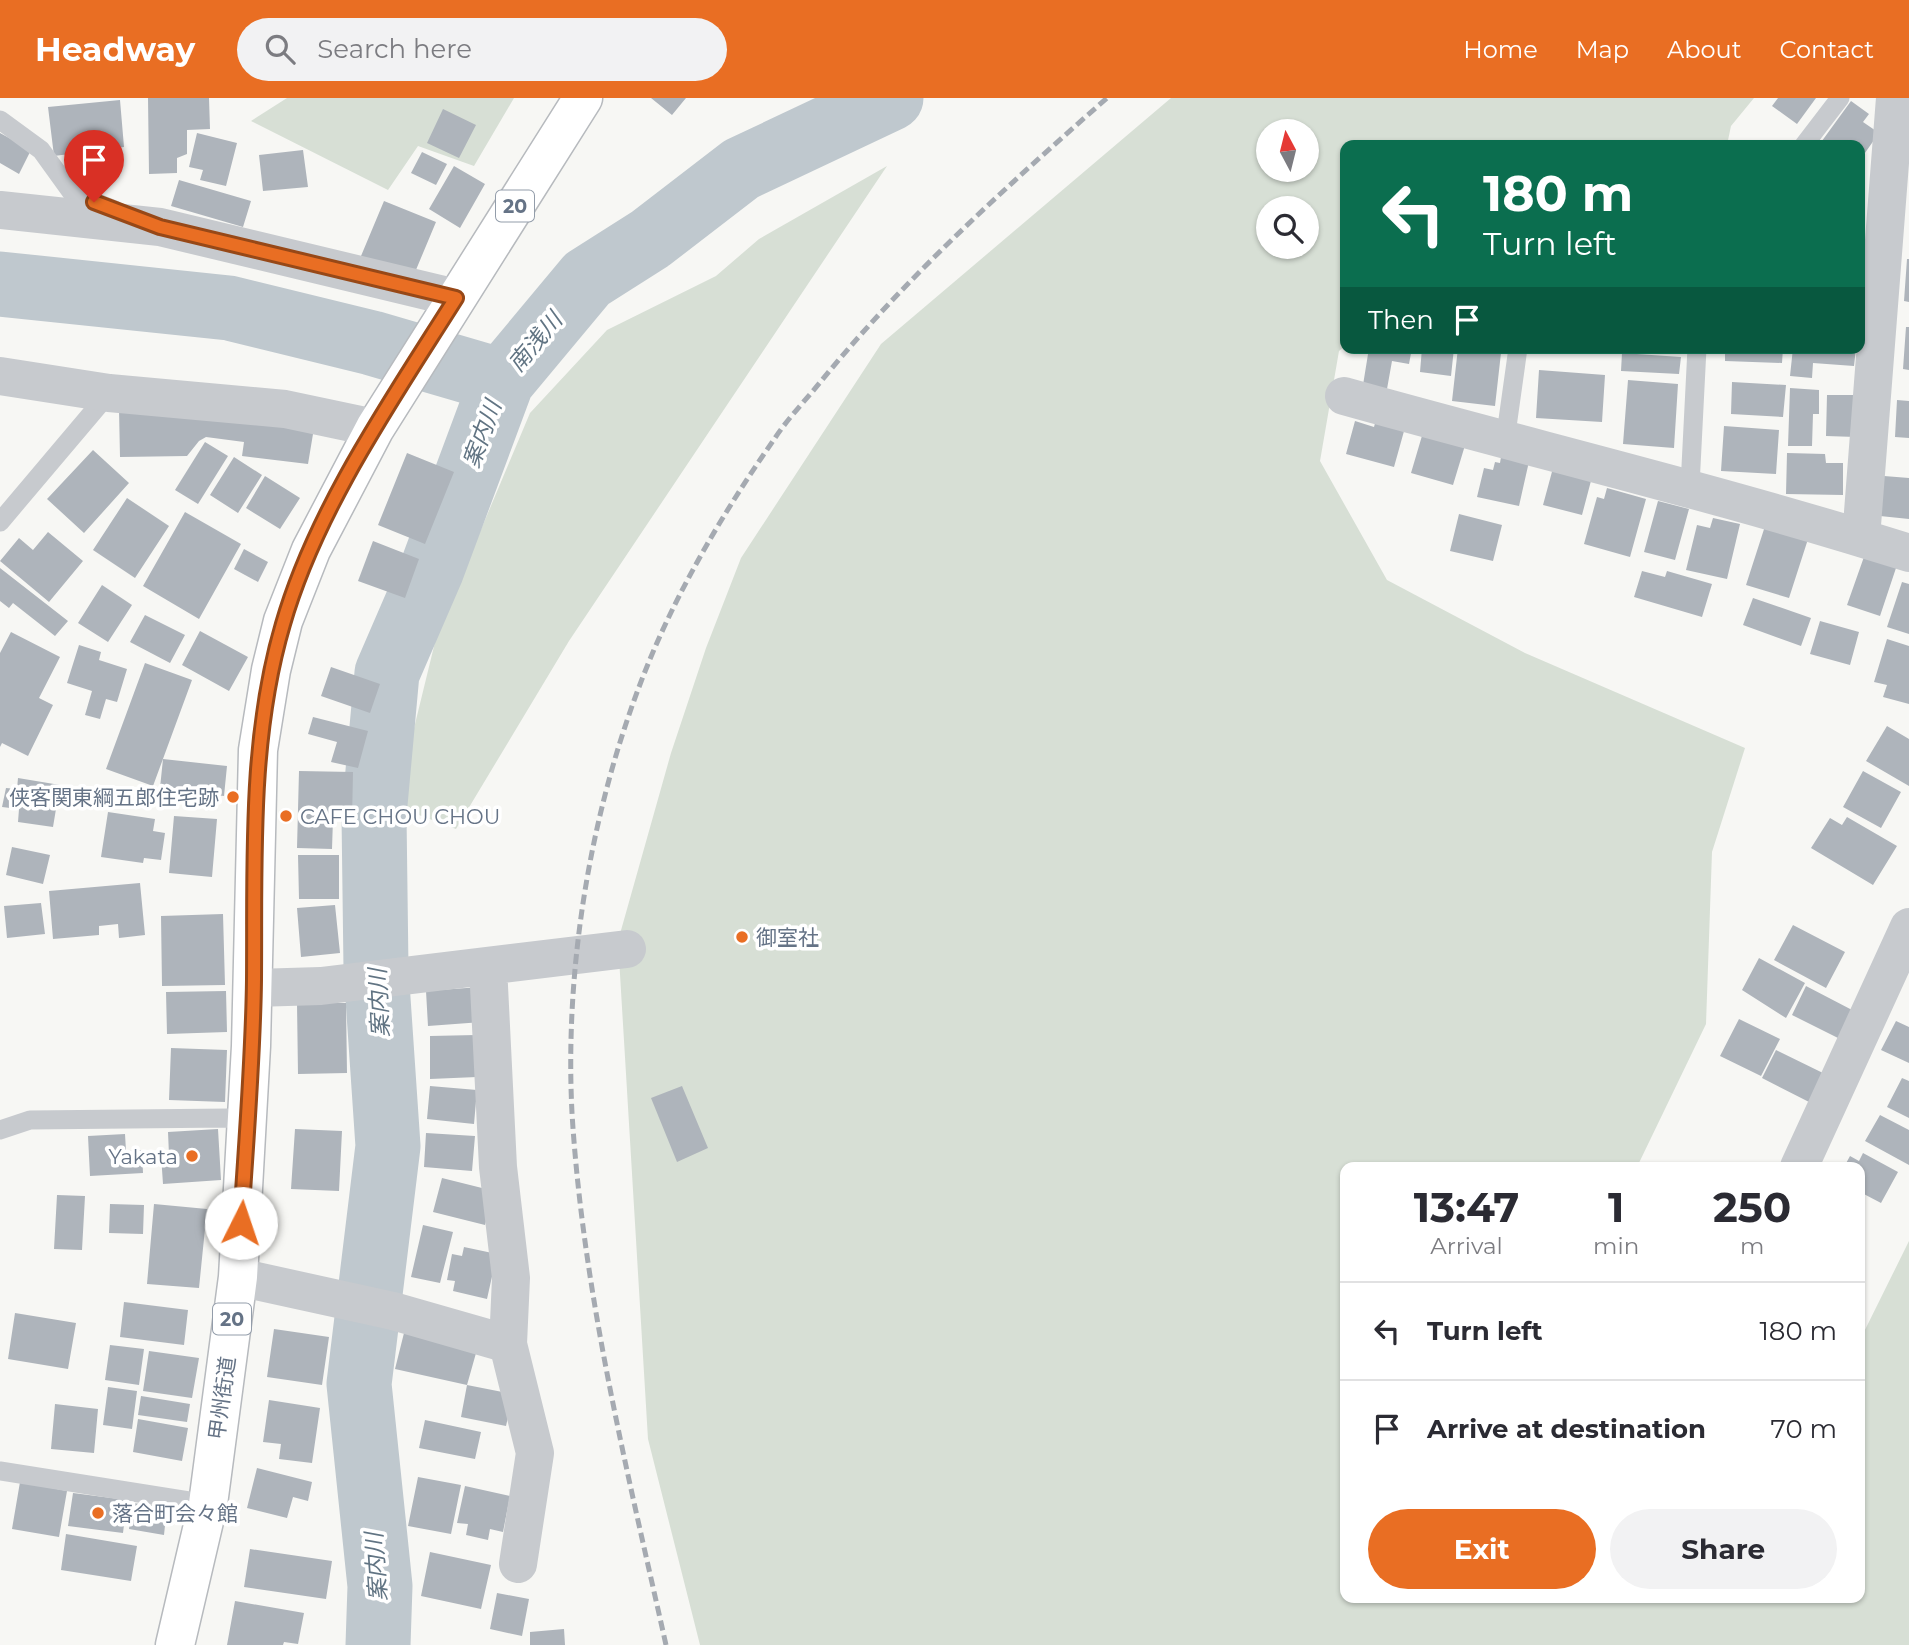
<!DOCTYPE html>
<html lang="en">
<head>
<meta charset="utf-8">
<style>
  body { margin:0; font-family:Montserrat,"Noto Sans JP",sans-serif; background:#f2f2f3; color:#2b2b33; height:100vh; display:flex; flex-direction:column; font-size:26px; white-space:nowrap }
  * { box-sizing:border-box; margin:0 }
  p { font-size:23px; color:#7c7c81 }
  .icon { flex:none; width:38px; height:38px; fill:none; stroke:currentColor; stroke-width:2; stroke-linecap:round; stroke-linejoin:round }
  .map { position:relative; flex:1; overflow:hidden }
  .details { position:absolute; left:1340px; top:1064px; width:525px; height:441px; display:flex; flex-direction:column; background:#fff; border-radius:14px; box-shadow:0 2px 5px #0004 }
  .details>* { flex:none }
  .guide { position:absolute; left:1340px; top:42px; width:525px; height:214px; border-radius:14px; box-shadow:0 2px 5px #0004; background:#0b6e4f; color:#fff; overflow:hidden }
  .needle { width:46px; rotate:353deg }
  .buttons { position:absolute; left:1256px; top:21px; display:grid; gap:14px }
  .buttons a { display:grid; place-items:center; width:63px; height:63px; border-radius:50%; background:#fff; box-shadow:0 2px 5px #0004; font-size:35px }
  .pin { position:absolute; display:grid; place-items:center; width:60px; height:60px; color:#fff; margin:-72px -30px; border-radius:50% 50% 50% 0; rotate:-45deg; box-shadow:0 0 7px #0007 }
  .pin .icon { rotate:45deg }
  .me { position:absolute; width:77px; margin:-38px; rotate:4deg; stroke-linejoin:round; filter:drop-shadow(0 0 5px #0008) }
  .turn { display:flex; align-items:center; gap:24px; height:147px; padding:0 28px; font-size:32px }
  .turn .icon { width:91px; height:91px; stroke-width:2.5 }
  .turn b { display:block; font-size:49px; line-height:60px }
  .then { display:flex; align-items:center; height:66px; padding:0 28px; background:#0003; gap:14px; font-size:26px }
  .eta { display:flex; justify-content:space-evenly; align-items:center; height:119px; text-align:center }
  .eta b { font-size:42px; font-weight:700; line-height:49px }
  .cta { display:flex; gap:14px; margin-top:auto; padding:14px 28px }
  .cta a { flex:1; height:80px; border-radius:42px; background:#e96e23; color:#fff; font-size:28px; font-weight:700; line-height:80px; text-align:center }
  .cta a+a { background:#f2f2f3; color:#2b2b33 }
  ul { padding:0; list-style:none }
  li { display:flex; align-items:center; gap:21px; height:98px; padding:0 28px; border-top:2px solid #e1e1e2 }
  li div { flex:1 }
  li b { display:block; font-size:26px }
  li em { font-style:normal }
  header { display:flex; align-items:center; gap:42px; box-sizing:border-box; height:98px; padding:0 35px; background:#e96e23; color:#fff }
  header strong { font-size:33px }
  nav { display:flex; gap:38px; margin-inline-start:auto; font-size:24px }
  .search { width:490px; height:63px; background:#f2f2f3; display:flex; align-items:center; gap:18px; box-sizing:border-box; padding:0 24px; border-radius:38px; color:#7c7c81; font-size:26px }
  .map>svg:first-child { display:block }
</style>
</head>
<body>
<header>
<strong>Headway</strong>
<div class="search"><svg class="icon" aria-label="search" viewBox="0 0 24 24"><circle cx="10" cy="10" r="6"/><path d="M15 15l6 6"/></svg>Search here</div>
<nav><a>Home</a><a>Map</a><a>About</a><a>Contact</a></nav>
</header>
<div class="map">
<svg width="1909" height="1547" viewBox="0 0 1909 1547">
  <rect width="100%" height="100%" fill="#f7f7f4"/>
  <path fill="#d7dfd5" fill-rule="evenodd" d="M287,0H514L474,68L418,48L388,92L251,23Z
    M1171,0H1754L1731,28L1727,47H1346V247L1339,253L1320,363L1387,482L1525,555L1745,650L1712,754L1706,926L1637,1069H1346V1500H1860V1242L1909,1143V1547H700L648,1341L618,843L671,655L706,550L741,460L881,246ZM1269,33H1307V72H1269ZM1269,110H1307V149H1269Z
    M887,68L569,543L456,731L395,708L437,536L530,315L607,232L716,178L759,141Z"/>
  <g fill="none" stroke-linecap="round" stroke-linejoin="round">
    <path stroke="#bfc8ce" stroke-width="65" d="M0,186L229,210L372,245L502,283
      M378,1547L380,1488L359,1286L388,1048L376,871L374,717L387,575L432,471L502,283L587,181L650,141L741,71L891,0"/>
  </g>
  <path fill="#aeb4bb" d="M148,0H209L210,31L187,32V56L177,60V75L149,76Z
    M651,0H686L672,17Z
    M1778,0H1816L1797,26L1772,8Z
    M120,2L124,49L54,58L48,9Z
    M1851,3L1869,16L1863,24L1879,35L1860,62V47H1819Z
    M443,11L476,27L459,60L427,45Z
    M0,35L31,52L19,76L0,65Z
    M197,35L237,45L226,88L200,82L203,72L189,69Z
    M303,52L308,89L263,93L259,57Z
    M422,54L447,66L436,87L411,75Z
    M454,68L485,86L460,130L429,111Z
    M179,82L251,103L243,129L171,108Z
    M384,103L436,124L413,179L361,158Z
    M1907,161H1909V204L1904,203Z
    M1906,229H1909V272L1903,271Z
    M1369,250H1412L1409,266L1392,263L1387,291L1363,287Z
    M1422,250H1454L1451,278L1420,274Z
    M1458,250L1501,255L1495,308L1452,303Z
    M1725,250H1783L1782,265L1725,263Z
    M1793,250H1856L1854,268L1813,265L1812,280L1790,278Z
    M1622,255L1681,259L1679,276L1621,273Z
    M1539,272L1605,277L1602,324L1536,320Z
    M1628,282L1678,286L1674,350L1623,346Z
    M1732,284L1786,287L1783,319L1731,316Z
    M1790,290L1819,292V316H1813L1812,348H1788Z
    M1827,297H1856V339L1826,338Z
    M1897,302L1909,303V340L1895,339Z
    M119,311L315,324L308,366L242,358L244,344L206,339L199,343L187,358L120,359Z
    M1377,318L1406,326L1394,369L1346,356L1355,323L1374,329Z
    M1724,328L1779,332L1776,376L1721,373Z
    M1424,331L1466,344L1453,387L1411,375Z
    M205,344L228,358L198,406L175,392Z
    M93,352L129,385L84,435L47,401Z
    M1502,353L1530,359L1519,408L1477,399L1484,370L1493,372L1495,364L1500,365Z
    M407,355L454,374L425,446L378,427Z
    M1787,355L1825,356L1826,365H1843V397L1786,396Z
    M234,359L262,377L238,415L210,397Z
    M1553,370L1592,379L1582,417L1543,407Z
    M265,378L300,400L280,431L246,410Z
    M1884,378L1909,380V421L1880,418Z
    M1607,390L1646,401L1630,459L1584,446L1597,399L1604,401Z
    M127,400L169,428L135,480L93,452Z
    M1658,403L1689,411L1675,462L1644,454Z
    M185,414L241,446L199,521L143,488Z
    M1459,416L1502,427L1493,463L1450,453Z
    M1713,420L1740,426L1727,481L1686,472L1697,427L1710,430Z
    M1766,425L1809,438L1789,500L1746,487Z
    M48,434L83,463L49,504L0,463L19,440L33,452Z
    M373,443L419,461L405,500L358,483Z
    M244,451L268,464L258,484L234,471Z
    M1865,456L1897,467L1880,518L1847,507Z
    M0,470L68,523L55,538L13,505L9,510L0,503Z
    M1642,473L1665,479L1667,473L1712,486L1702,519L1634,499Z
    M1902,484L1909,486V536L1887,529Z
    M102,487L132,507L108,544L78,525Z
    M1753,500L1811,520L1801,548L1743,527Z
    M145,517L185,537L170,565L130,544Z
    M1820,523L1859,534L1850,567L1810,556Z
    M200,533L248,559L229,593L182,567Z
    M11,534L60,559L39,600L53,607L28,658L2,645L0,649V555Z
    M1887,541L1909,548V606L1883,599L1887,587L1874,584Z
    M79,547L101,554L99,562L127,571L117,604L106,601L100,621L85,617L92,593L67,585Z
    M145,565L192,582L153,688L106,671Z
    M331,569L380,586L370,615L321,598Z
    M313,619L368,633L358,670L331,664L337,644L308,636Z
    M1887,628L1909,641V688L1866,663Z
    M163,661L227,668L224,698L160,690Z
    M299,673L353,674L352,721H333L332,751L297,750Z
    M1863,673L1901,694L1881,730L1843,709Z
    M18,680L60,687L53,729L18,724L19,711L2,709L6,690L17,691Z
    M108,714L155,721L153,733L165,735L161,762L144,760L143,765L101,759Z
    M174,718L217,721L212,779L169,775Z
    M1847,719L1897,748L1873,787L1811,750L1830,720L1842,727Z
    M12,749L50,757L43,786L6,777Z
    M298,757H339V801H299Z
    M140,785L145,837L119,840L118,826L99,828V837L53,841L49,793Z
    M41,805L45,836L7,840L4,808Z
    M335,807L340,855L301,859L297,810Z
    M223,816L225,887L162,888L161,818Z
    M1793,827L1845,854L1826,890L1774,862Z
    M1759,860L1805,885L1786,920L1742,892Z
    M1806,888L1854,913L1840,941L1792,917Z
    M480,889L482,924L428,928L426,893Z
    M226,893L227,934L167,936L166,894Z
    M297,905H346L347,975L298,976Z
    M1739,921L1780,941L1761,978L1720,958Z
    M1896,923L1909,929V965L1881,952Z
    M476,937L477,979L430,981V938Z
    M171,950L227,952L225,1004L169,1002Z
    M1776,952L1825,976L1811,1005L1762,980Z
    M1902,980L1909,983V1020L1887,1009Z
    M430,988L477,992L474,1026L427,1021Z
    M682,988L708,1050L677,1064L651,1000Z
    M1880,1017L1909,1032V1067L1865,1043Z
    M218,1031L221,1082L163,1086L161,1057H169L168,1034Z
    M295,1031L342,1033L339,1093L291,1091Z
    M426,1035L475,1038L472,1073L424,1069Z
    M125,1036L126,1053L142,1052L143,1075L90,1078L88,1038Z
    M1863,1055L1898,1074L1881,1105L1860,1094V1069H1844L1850,1058L1859,1063Z
    M442,1080L494,1093L485,1127L433,1114Z
    M57,1097L85,1098L82,1152L54,1151Z
    M110,1106L144,1107L143,1136L109,1135Z
    M154,1106L207,1111L199,1190L147,1186Z
    M423,1127L453,1134L440,1185L411,1179Z
    M464,1149L497,1156L487,1201L453,1193L455,1183L447,1182L452,1156L462,1158Z
    M124,1204L188,1212L184,1247L120,1239Z
    M15,1215L76,1225L68,1271L8,1261Z
    M274,1231L329,1239L322,1287L267,1279Z
    M405,1231L478,1248L467,1287L395,1271Z
    M110,1247L144,1251L139,1287L105,1282Z
    M149,1253L199,1260L192,1300L143,1293Z
    M467,1287L513,1296L506,1328L461,1319Z
    M108,1289L137,1293L132,1331L103,1327Z
    M141,1298L190,1306L187,1324L138,1317Z
    M269,1302L320,1310L312,1365L279,1361L281,1346L263,1344Z
    M55,1306L98,1311L94,1355L51,1351Z
    M138,1321L188,1330L182,1363L133,1354Z
    M425,1322L481,1334L475,1361L419,1350Z
    M257,1370L312,1384L308,1403L293,1399L287,1420L247,1410Z
    M418,1379L461,1387L451,1436L408,1428Z
    M20,1384L67,1393L59,1439L12,1431Z
    M465,1388L510,1398L503,1434L490,1431L488,1442L466,1437L468,1426L457,1425Z
    M73,1395L127,1402L123,1435L68,1428Z
    M132,1405L167,1409L164,1437L129,1431Z
    M66,1436L137,1448L131,1483L61,1472Z
    M250,1451L332,1463L326,1501L244,1489Z
    M430,1454L491,1467L481,1511L421,1498Z
    M497,1495L529,1501L522,1538L490,1531Z
    M235,1503L304,1515L298,1546L284,1544L283,1547H227Z
    M564,1531L565,1547H530V1534Z"/>
  <g fill="none" stroke-linecap="round" stroke-linejoin="round">
    <defs>
      <path id="trunk" d="M175,1547L208,1406L238,1179L251,948L258,652L271,572L283,523L311,452L375,330L583,0"/>
    </defs>
    <use href="#trunk" stroke="#b7babe" stroke-width="41"/>
    <path stroke="#c7cace" stroke-width="19" d="M0,22L41,52L72,95L115,112
      M1804,47L1840,0
      M1505,343L1518,250
      M1690,388L1697,250
      M0,424L109,295
      M0,1032L30,1022L229,1020L248,1022
      M0,1373L208,1406"/>
    <path stroke="#c7cace" stroke-width="38" d="M0,112L160,129L456,200
      M0,278L109,295L285,311L375,330
      M1344,298C1533,351 1723,396 1909,455
      M1861,440L1895,0
      M488,868L498,1069L511,1180L508,1246
      M253,890L321,888L627,851
      M1799,1069L1909,829
      M238,1179L393,1213L508,1246L535,1355L518,1466"/>
    <use href="#trunk" stroke="#fff" stroke-width="38"/>
    <path stroke="#a5aab1" stroke-width="5" stroke-dasharray="10 5" stroke-linecap="butt" d="M666,1547C627,1372 583,1195 572,1015C564,860 594,690 656,547C687,476 729,406 773,343C787,321 806,302 822,282C907,178 1007,88 1107,0"/>
  </g>
  <g fill="none" stroke-linecap="round" stroke-linejoin="round">
    <defs>
      <path id="route" d="M94,104L160,129L456,200C393,300 316,411 283,526C249,641 255,763 254,882C253,963 246,1044 241,1125"/>
    </defs>
    <use href="#route" stroke="#974817" stroke-width="18"/>
    <use href="#route" stroke="#e96e23" stroke-width="12"/>
  </g>
  <g fill="#e96e23" stroke="#fff" stroke-width="2.5">
    <circle cx="233" cy="699" r="7"/>
    <circle cx="286" cy="718" r="7"/>
    <circle cx="742" cy="839" r="7"/>
    <circle cx="192" cy="1058" r="7"/>
    <circle cx="98" cy="1415" r="7"/>
  </g>
  <g text-anchor="middle" dominant-baseline="central" stroke-width="7" stroke-linejoin="round" paint-order="stroke">
    <g fill="#fff" stroke="#939daa" stroke-width="2">
      <rect x="496" y="92.5" width="38" height="31" rx="5"/>
      <rect x="213" y="1205.5" width="38" height="31" rx="5"/>
    </g>
    <g font-size="19" font-weight="bold" fill="#657386">
      <text x="515" y="108">20</text>
      <text x="232" y="1221">20</text>
    </g>
    <g font-size="21" fill="#657386" stroke="#fff" text-anchor="start">
      <text x="219" y="699" text-anchor="end">侠客関東綱五郎住宅跡</text>
      <text x="300" y="718">CAFE CHOU CHOU</text>
      <text x="756" y="839">御室社</text>
      <text x="178" y="1058" text-anchor="end">Yakata</text>
      <text x="112" y="1415">落合町会々館</text>
    </g>
    <g font-size="21" fill="#657386" stroke="#fff">
      <text transform="translate(222 1300) rotate(-82)">甲州街道</text>
    </g>
    <g font-size="23" font-style="italic" fill="#617483" stroke="#fff">
      <text transform="translate(535 244) rotate(-50)">南浅川</text>
      <text transform="translate(482 336) rotate(-70)">案内川</text>
      <text transform="translate(379 905) rotate(-93)">案内川</text>
      <text transform="translate(376 1469) rotate(-94)">案内川</text>
    </g>
  </g>
</svg>
<div class="buttons">
<a><svg class="needle" viewBox="-14 -14 28 28"><path d="M0-13l5 13h-10z" fill="#e53935"/><path d="M0 13l5-13h-10z" fill="#7c7c81"/></svg></a>
<a><svg class="icon" aria-label="search" viewBox="0 0 24 24"><circle cx="10" cy="10" r="6"/><path d="M15 15l6 6"/></svg></a>
</div>
<div class="pin" style="left:94px;top:104px;background:#d93025"><svg class="icon" aria-label="arrive" viewBox="0 0 24 24"><path d="M6 21V4h12l-3 4 3 4H6"/></svg></div>
<svg class="me" style="left:241px;top:1125px" viewBox="-20 -20 40 40"><circle r="19" fill="#fff"/><path d="M0-13L10 11 0 6-10 11z" fill="#e96e23"/></svg>
<div class="guide">
<div class="turn"><svg class="icon" aria-label="left" viewBox="0 0 24 24"><path d="M17 20v-9H6M10 6l-5 5 5 5"/></svg><div><b>180 m</b>Turn left</div></div>
<div class="then">Then<svg class="icon" aria-label="arrive" viewBox="0 0 24 24"><path d="M6 21V4h12l-3 4 3 4H6"/></svg></div>
</div>
<section class="details">
<div class="eta">
<div><b>13:47</b><p>Arrival</p></div>
<div><b>1</b><p>min</p></div>
<div><b>250</b><p>m</p></div>
</div>
<ul>
<li><svg class="icon" aria-label="left" viewBox="0 0 24 24"><path d="M17 20v-9H6M10 6l-5 5 5 5"/></svg><div><b>Turn left</b></div><em>180 m</em></li>
<li><svg class="icon" aria-label="arrive" viewBox="0 0 24 24"><path d="M6 21V4h12l-3 4 3 4H6"/></svg><div><b>Arrive at destination</b></div><em>70 m</em></li>
</ul>
<div class="cta"><a>Exit</a><a>Share</a></div>
</section>
</div>
</body>
</html>
